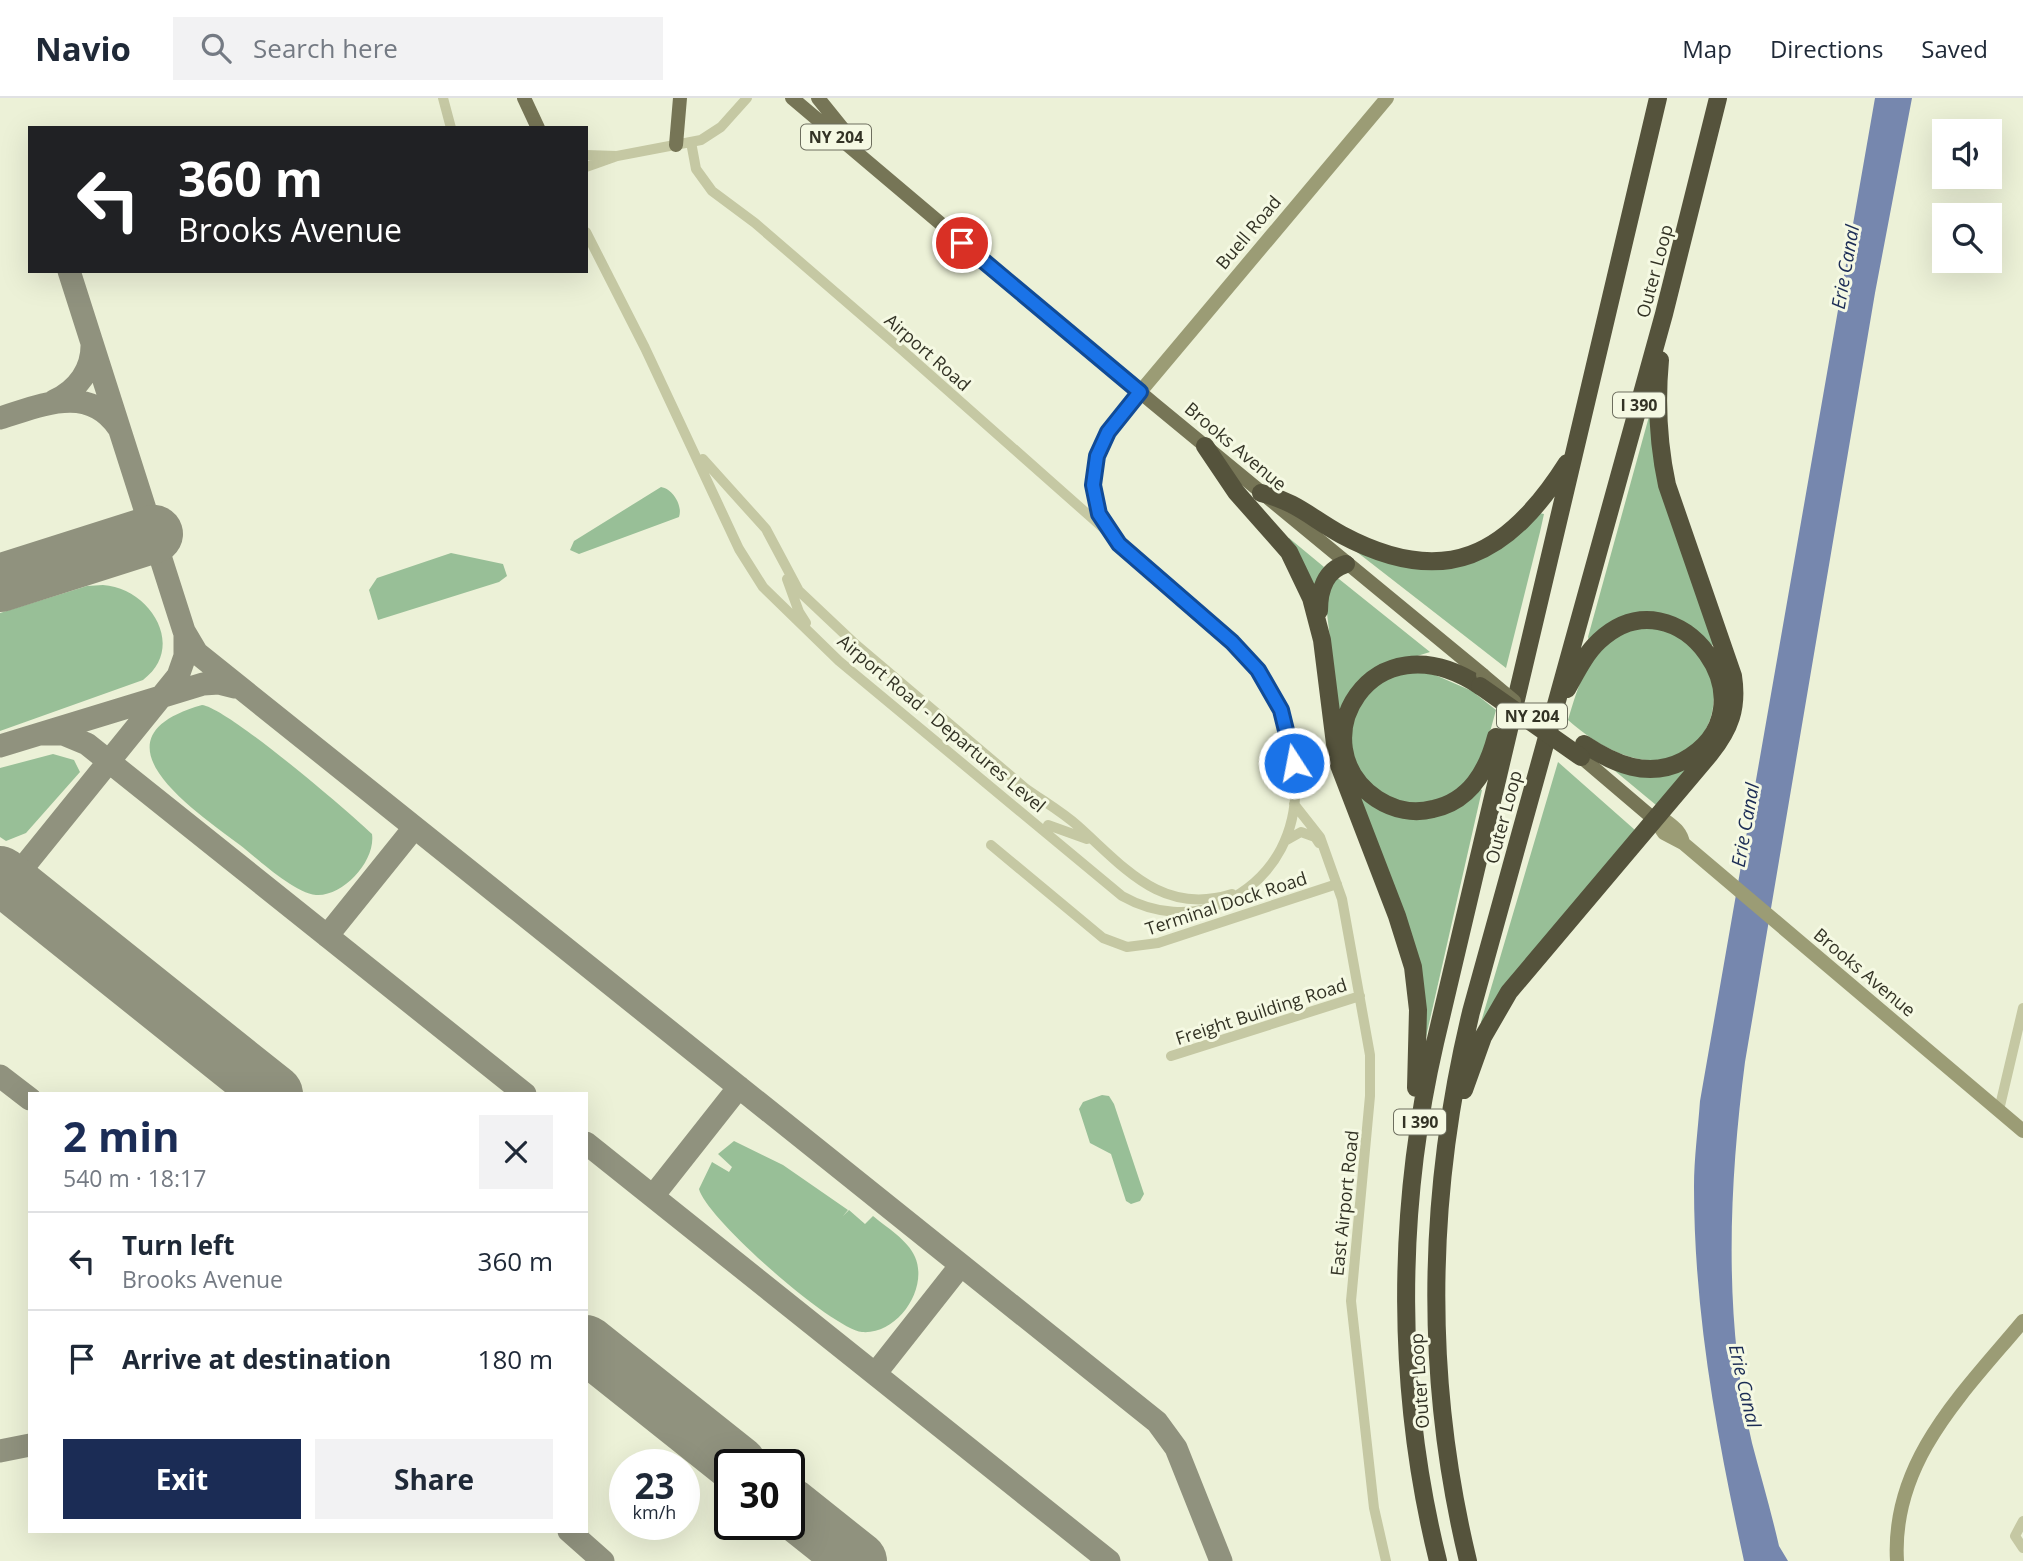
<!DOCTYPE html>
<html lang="en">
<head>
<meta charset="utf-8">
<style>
  body { margin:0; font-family:"Open Sans",sans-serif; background:#f2f2f3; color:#1f2937; height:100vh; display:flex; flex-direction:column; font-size:26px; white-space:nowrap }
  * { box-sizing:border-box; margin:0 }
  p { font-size:23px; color:#747a83 }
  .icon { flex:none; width:38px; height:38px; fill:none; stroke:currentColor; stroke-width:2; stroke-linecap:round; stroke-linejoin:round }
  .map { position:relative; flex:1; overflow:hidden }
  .side { position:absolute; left:28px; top:994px; width:560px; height:441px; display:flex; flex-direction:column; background:#fff; border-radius:0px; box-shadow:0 7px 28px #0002 }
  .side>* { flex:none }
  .banner { position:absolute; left:28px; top:28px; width:560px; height:147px; border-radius:0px; box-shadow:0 7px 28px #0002; background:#202124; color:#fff; overflow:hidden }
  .buttons { position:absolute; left:1932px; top:21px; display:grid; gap:14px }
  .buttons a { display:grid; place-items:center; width:70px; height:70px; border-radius:0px; background:#fff; box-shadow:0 7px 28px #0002; font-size:35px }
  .speed { position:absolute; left:609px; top:1351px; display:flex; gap:14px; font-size:35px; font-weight:700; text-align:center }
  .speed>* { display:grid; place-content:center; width:91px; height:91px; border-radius:50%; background:#fff; box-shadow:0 7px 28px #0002; line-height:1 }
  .speed small { font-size:18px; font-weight:400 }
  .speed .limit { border:4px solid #111; border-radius:10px; background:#fff; color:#111 }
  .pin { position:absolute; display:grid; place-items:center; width:60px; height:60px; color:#fff; margin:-30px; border:4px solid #fff; border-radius:50%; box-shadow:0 2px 7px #0007 }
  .me { position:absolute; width:77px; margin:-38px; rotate:349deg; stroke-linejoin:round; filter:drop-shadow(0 0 5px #0008) }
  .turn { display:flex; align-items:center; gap:24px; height:147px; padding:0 35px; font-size:32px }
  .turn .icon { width:91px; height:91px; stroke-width:2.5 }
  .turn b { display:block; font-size:49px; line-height:60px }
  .round { display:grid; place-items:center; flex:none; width:74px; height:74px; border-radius:0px; background:#f2f2f3 }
  .headline { display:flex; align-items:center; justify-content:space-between; height:119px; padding:0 35px }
  h1 { font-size:42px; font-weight:700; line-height:52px; color:#1b2c55 }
  .action { display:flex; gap:14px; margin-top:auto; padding:14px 35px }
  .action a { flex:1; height:80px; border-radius:0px; background:#1b2c55; color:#fff; font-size:28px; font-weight:700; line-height:80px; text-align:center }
  .action a+a { background:#f2f2f3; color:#1f2937 }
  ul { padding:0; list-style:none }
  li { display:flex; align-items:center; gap:21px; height:98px; padding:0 35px; border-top:2px solid #e0e1e3 }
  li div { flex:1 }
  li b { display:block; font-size:26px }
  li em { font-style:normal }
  header { display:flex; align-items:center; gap:42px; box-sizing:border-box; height:98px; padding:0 35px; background:#fff; border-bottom:2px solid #e0e1e3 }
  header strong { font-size:33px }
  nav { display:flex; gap:38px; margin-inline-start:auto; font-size:24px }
  .search { width:490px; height:63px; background:#f2f2f3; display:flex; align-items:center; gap:18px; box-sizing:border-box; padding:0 24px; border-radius:0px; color:#747a83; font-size:26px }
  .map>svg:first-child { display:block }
</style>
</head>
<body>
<header>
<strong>Navio</strong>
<div class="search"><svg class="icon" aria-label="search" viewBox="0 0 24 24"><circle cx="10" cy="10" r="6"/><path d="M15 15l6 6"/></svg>Search here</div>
<nav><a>Map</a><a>Directions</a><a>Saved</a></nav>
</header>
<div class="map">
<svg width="2023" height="1463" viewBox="0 0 2023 1463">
  <rect width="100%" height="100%" fill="#ecf1d7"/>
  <path fill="#98bf97" d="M1653,304L1714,545L1711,549L1665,519L1589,543L1588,539Z
    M661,389C673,391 683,408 679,419L579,456L570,452L574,443Z
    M1539,415L1544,416L1540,434L1506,570L1344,444L1434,467Z
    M1289,440L1324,469L1314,495L1288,445Z
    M451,455L503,466L507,478L499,484L378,522L369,492L377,480Z
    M1335,481H1339L1430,554L1401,563L1340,626L1325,498Z
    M103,487C150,490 187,549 143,582L0,633V515L87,488Z
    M1660,530C1768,567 1701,739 1568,622C1578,589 1590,545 1626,532C1636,529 1650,531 1660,530Z
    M1419,570L1472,593L1496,612L1482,663L1457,696L1422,708L1387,700L1363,681L1348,644L1354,613L1379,582Z
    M202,607C228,610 349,714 372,736C376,763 343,799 316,797C294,795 258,761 240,747C192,711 86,640 202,607Z
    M53,656L74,662L80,674L26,735L6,743L0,739V670Z
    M1558,664L1635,732L1485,925L1481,924Z
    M1609,668L1692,670L1656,707Z
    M1352,683L1395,715L1476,689L1482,692L1426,939Z
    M1102,997L1109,998L1114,1006L1144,1096L1140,1103L1131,1106L1126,1103L1111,1056L1090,1045L1079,1011L1083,1004Z
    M734,1043L783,1067L848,1112L843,1118L849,1112L865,1126L873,1118C886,1129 908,1142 915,1159C929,1191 897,1237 862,1234C832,1231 706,1120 699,1091L712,1064L729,1074L732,1069L718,1056Z"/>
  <path fill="#7687ae" d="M1875,0H1912L1875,195L1745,964C1729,1088 1723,1221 1752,1345C1761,1379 1771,1413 1779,1448L1788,1463H1744C1717,1339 1694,1216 1694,1089C1694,1060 1698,1032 1700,1003Z"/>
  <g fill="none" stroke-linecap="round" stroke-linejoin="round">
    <path stroke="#90927e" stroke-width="23" d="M69,173L184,533L197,555L1157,1324L1176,1350L1221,1463
      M54,303C78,292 93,271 92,245
      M0,320C40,308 88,285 118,329
      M40,636H63L87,646L525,996
      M0,648L203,586L219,585L235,589
      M0,798L178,578L185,558V536
      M327,838L414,730
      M0,978L30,1001
      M586,1045L1109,1463
      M653,1098L739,989
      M875,1276L961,1167
      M0,1353L30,1347
      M569,1433L603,1463"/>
    <path stroke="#90927e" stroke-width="58" d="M0,485L154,436
      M0,777L274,996
      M586,1246L738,1367
      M789,1408L858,1463"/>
    <path stroke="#c5c8a3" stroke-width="10" d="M443,0L451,30
      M586,57L617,58
      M586,69L617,58L701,42L721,29L747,0
      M586,134L645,250L739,451L763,489L839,563L1122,798C1154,816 1192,820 1225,804C1331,752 1304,612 1232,544L901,251L755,125L712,93L696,71L691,44
      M703,361L766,431L799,493L853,544L1025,690C1043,703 1061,713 1078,728C1125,770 1162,818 1232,796
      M1107,432C1072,377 1106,337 1140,294
      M787,481L799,514L806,525
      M1294,706L1320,739L1342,801L1370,957V998L1351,1203L1374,1410L1386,1463
      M1048,727L1087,741
      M1285,743L1301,734L1315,739L1319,745
      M991,747L1103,840L1127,849L1158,845L1337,786
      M1171,958L1360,898
      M1999,1012L2023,910
      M2023,1423L2015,1438L2023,1450"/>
    <path stroke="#9b9c75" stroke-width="14" d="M1140,294L1387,0
      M1655,722L1664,735L1683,745L2023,1033
      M1657,723H1666C1675,730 1681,734 1683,745
      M1897,1463C1891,1363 1964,1294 2023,1223"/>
    <path stroke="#767556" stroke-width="14" d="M524,0L538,30
      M792,0L1153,305L1483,577
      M818,0L855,46
      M676,47L680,0
      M1581,659L1655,722"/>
    <path stroke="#55533c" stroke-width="18" d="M1205,348L1236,394L1289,454L1311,500L1322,542L1337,662L1397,818L1413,869L1418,912L1416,990
      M1261,395C1297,404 1311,420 1342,437C1445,492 1508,458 1567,365
      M1319,513C1319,493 1325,472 1346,466
      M1480,588C1370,515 1297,648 1377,701C1394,712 1414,716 1433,711C1470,703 1487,673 1496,639
      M1567,591C1576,575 1585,556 1599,543C1678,469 1780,611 1683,663C1648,681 1614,666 1584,646
      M1464,992L1483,939L1509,894L1710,656C1730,631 1738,610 1733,578L1667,387C1658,345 1656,305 1660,262
      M1438,1463C1396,1294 1396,1114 1435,945L1658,0
      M1468,1463C1424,1281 1427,1096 1471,914L1664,216L1718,0"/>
    <path stroke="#767556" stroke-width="14" d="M1483,577L1514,603"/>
    <path stroke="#55533c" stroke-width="18" d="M1480,588L1581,659"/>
  </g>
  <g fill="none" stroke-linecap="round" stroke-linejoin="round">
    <defs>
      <path id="route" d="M962,145L1140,294L1108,334L1097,358L1093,387L1099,416L1119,446L1232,544L1258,572L1281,612L1294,665"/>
    </defs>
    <use href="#route" stroke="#114b97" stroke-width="18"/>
    <use href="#route" stroke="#1a73e8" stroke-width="12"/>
  </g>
  <g text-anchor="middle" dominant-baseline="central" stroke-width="6" stroke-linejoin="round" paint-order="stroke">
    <g fill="#f5f9e3" stroke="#6d6e5e" stroke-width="2">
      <rect x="801" y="26.5" width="70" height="25" rx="5"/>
      <rect x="1613" y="294.5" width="52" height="25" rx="5"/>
      <rect x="1497" y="605.5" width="70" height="25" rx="5"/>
      <rect x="1394" y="1011.5" width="52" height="25" rx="5"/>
    </g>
    <g font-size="16" font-weight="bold" fill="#333325">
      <text x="836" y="39">NY 204</text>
      <text x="1639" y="307">I 390</text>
      <text x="1532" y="618">NY 204</text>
      <text x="1420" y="1024">I 390</text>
    </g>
    <g font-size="18" fill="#333325" stroke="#f5f9e3">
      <text transform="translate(1248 134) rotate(-50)">Buell Road</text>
      <text transform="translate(1654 173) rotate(-75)">Outer Loop</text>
      <text transform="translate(928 254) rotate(41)">Airport Road</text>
      <text transform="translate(1236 348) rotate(40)">Brooks Avenue</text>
      <text transform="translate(942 625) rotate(40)">Airport Road - Departures Level</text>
      <text transform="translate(1503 719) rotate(-75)">Outer Loop</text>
      <text transform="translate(1226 805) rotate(-18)">Terminal Dock Road</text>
      <text transform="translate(1865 874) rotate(40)">Brooks Avenue</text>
      <text transform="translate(1261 913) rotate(-18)">Freight Building Road</text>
      <text transform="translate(1344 1105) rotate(-84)">East Airport Road</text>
      <text transform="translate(1419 1283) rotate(-94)">Outer Loop</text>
    </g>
    <g font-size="19" font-style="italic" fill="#1b2c55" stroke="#f5f9e3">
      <text transform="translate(1845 169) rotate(-80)">Erie Canal</text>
      <text transform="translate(1745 727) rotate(-80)">Erie Canal</text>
      <text transform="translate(1745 1288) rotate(77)">Erie Canal</text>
    </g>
  </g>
</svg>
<div class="buttons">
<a><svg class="icon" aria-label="sound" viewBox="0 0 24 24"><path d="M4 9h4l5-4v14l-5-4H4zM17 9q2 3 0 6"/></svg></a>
<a><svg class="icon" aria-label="search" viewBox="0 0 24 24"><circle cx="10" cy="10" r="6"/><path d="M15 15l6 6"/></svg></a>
</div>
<div class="speed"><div>23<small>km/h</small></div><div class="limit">30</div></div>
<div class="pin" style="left:962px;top:145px;background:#d93025"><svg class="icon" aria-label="arrive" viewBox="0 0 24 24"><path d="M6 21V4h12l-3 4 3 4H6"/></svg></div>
<svg class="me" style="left:1294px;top:665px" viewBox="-20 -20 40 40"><circle r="17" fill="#1a73e8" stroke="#fff" stroke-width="3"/><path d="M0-11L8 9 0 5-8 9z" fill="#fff"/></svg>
<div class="banner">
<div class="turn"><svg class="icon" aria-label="left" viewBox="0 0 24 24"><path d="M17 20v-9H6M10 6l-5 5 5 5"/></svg><div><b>360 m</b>Brooks Avenue</div></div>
</div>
<section class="side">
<div class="headline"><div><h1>2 min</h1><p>540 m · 18:17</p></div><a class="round"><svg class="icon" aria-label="close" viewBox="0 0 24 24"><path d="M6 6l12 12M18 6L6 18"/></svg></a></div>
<ul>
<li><svg class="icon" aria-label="left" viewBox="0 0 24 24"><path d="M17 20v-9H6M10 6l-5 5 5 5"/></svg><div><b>Turn left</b><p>Brooks Avenue</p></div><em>360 m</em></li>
<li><svg class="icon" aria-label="arrive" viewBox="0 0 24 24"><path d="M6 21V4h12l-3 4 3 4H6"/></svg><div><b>Arrive at destination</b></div><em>180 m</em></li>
</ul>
<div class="action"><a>Exit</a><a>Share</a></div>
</section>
</div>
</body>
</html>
